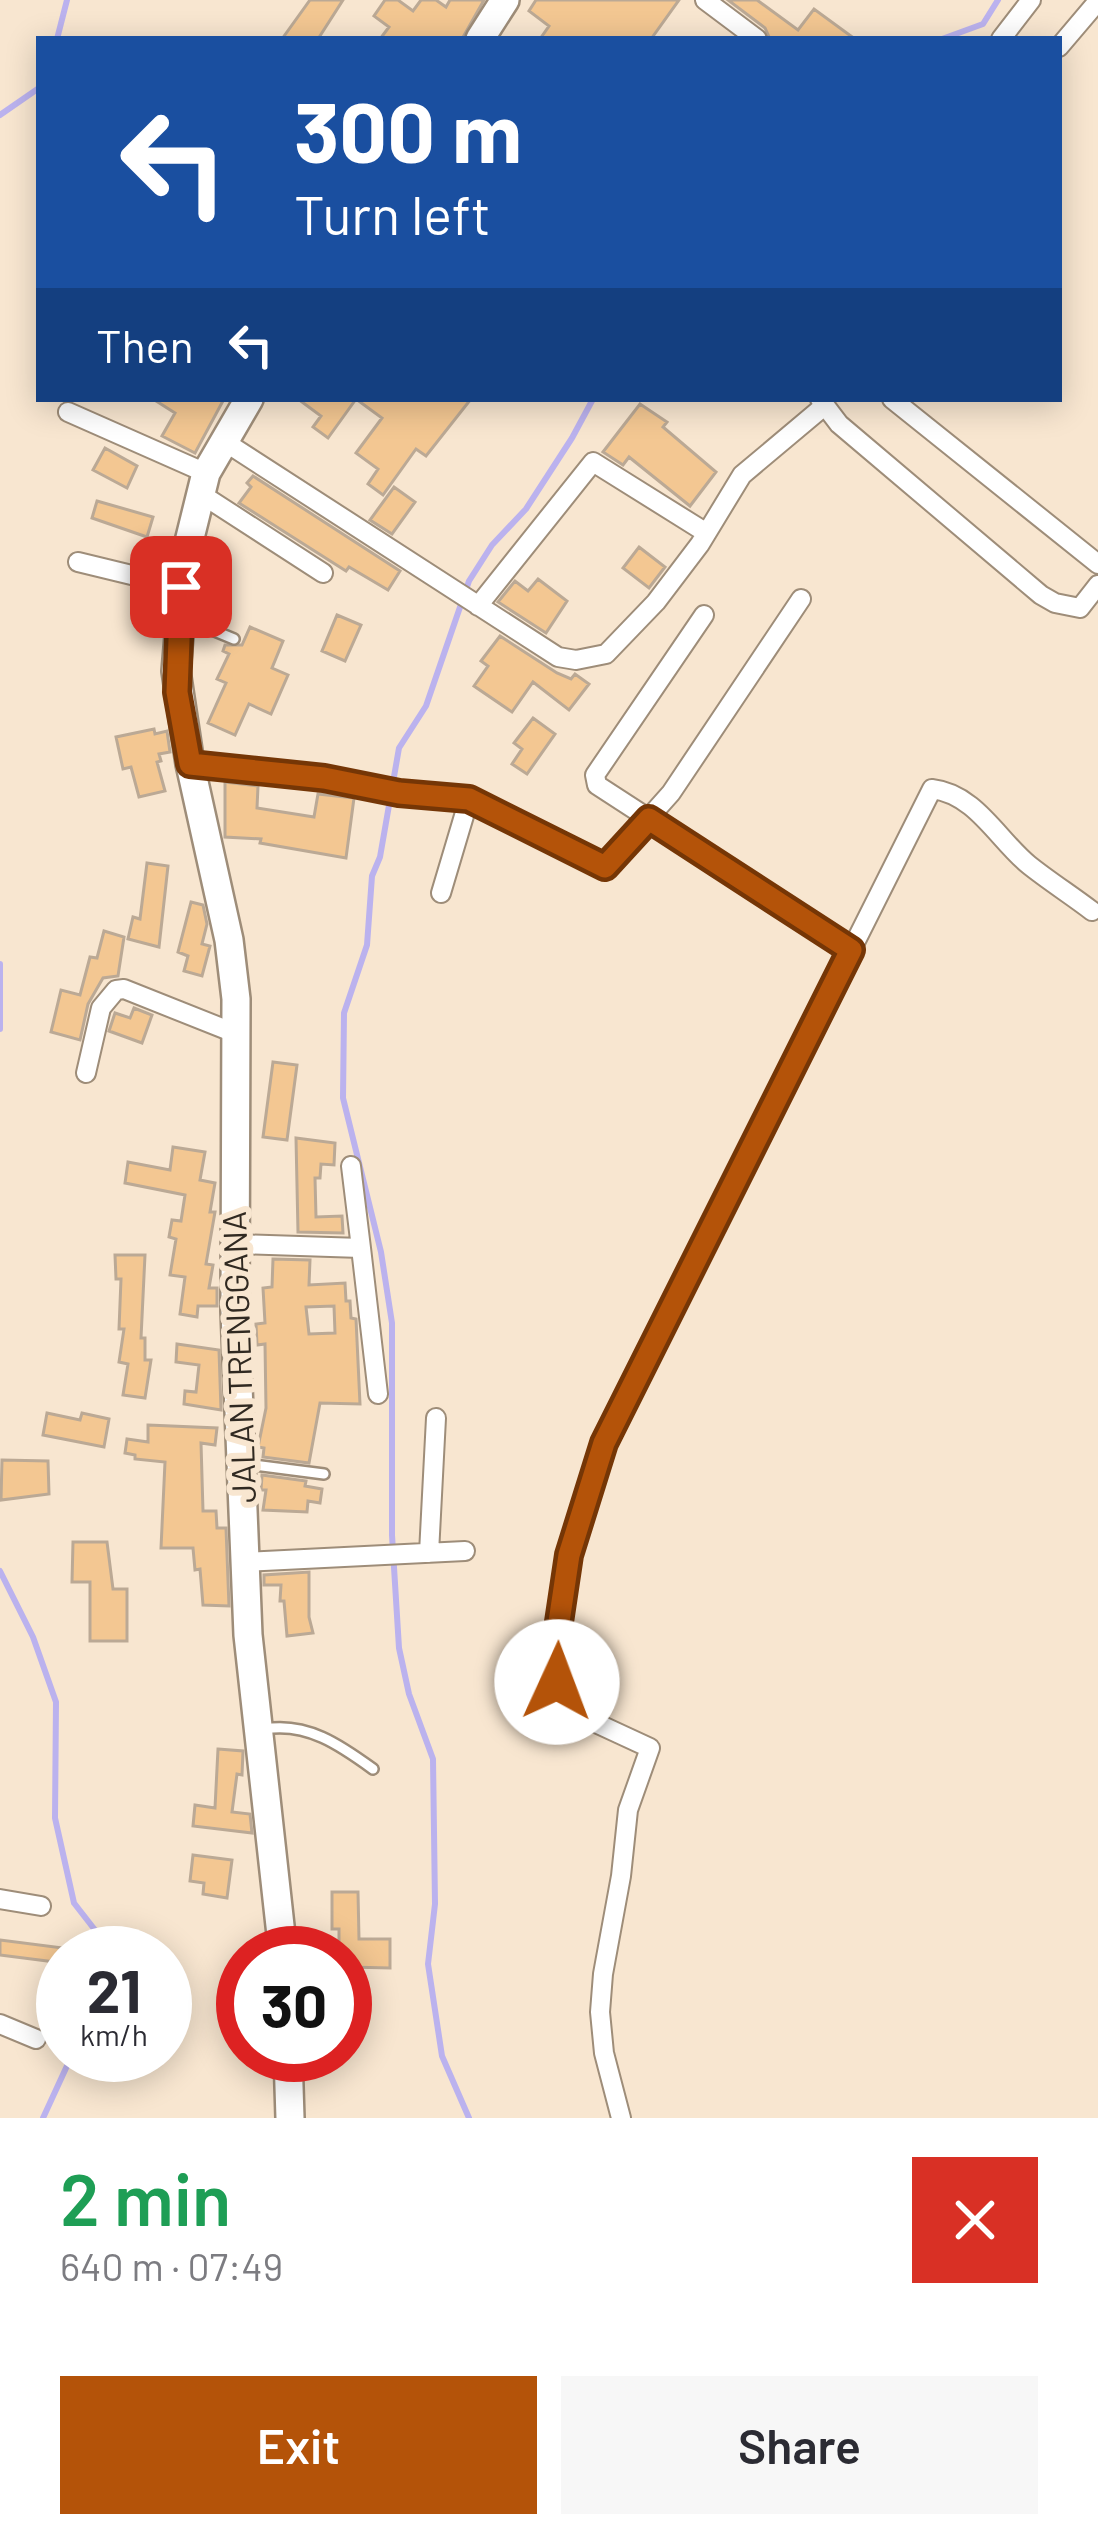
<!DOCTYPE html>
<html lang="en">
<head>
<meta charset="utf-8">
<style>
  body { margin:0; font-family:Barlow,sans-serif; background:#f7f7f7; color:#2b2b33; height:100vh; display:flex; flex-direction:column; font-size:45px; white-space:nowrap }
  * { box-sizing:border-box; margin:0 }
  p { font-size:39px; color:#7c7c81 }
  .icon { flex:none; width:66px; height:66px; fill:none; stroke:currentColor; stroke-width:2; stroke-linecap:round; stroke-linejoin:round }
  .map { position:relative; height:2118px; overflow:hidden }
  .drawer { display:flex; flex-direction:column; background:#fff; flex:1 }
  .drawer>* { flex:none }
  .top-card { position:absolute; left:36px; top:36px; width:1026px; height:366px; border-radius:0px; box-shadow:0 6px 30px #0003; background:#1a4fa0; color:#fff; overflow:hidden }
  .speed { position:absolute; left:36px; top:1926px; display:flex; gap:24px; font-size:60px; font-weight:700; text-align:center }
  .speed>* { display:grid; place-content:center; width:156px; height:156px; border-radius:50%; background:#fff; box-shadow:0 6px 30px #0003; line-height:1 }
  .speed small { font-size:30px; font-weight:400 }
  .speed .limit { border:18px solid #d22; background:#fff; color:#111 }
  .pin { position:absolute; display:grid; place-items:center; width:102px; height:102px; color:#fff; margin:-51px; border-radius:24px; box-shadow:0 6px 18px #0006 }
  .me { position:absolute; width:132px; margin:-66px; rotate:2deg; stroke-linejoin:round; filter:drop-shadow(0 0 9px #0008) }
  .turn { display:flex; align-items:center; gap:42px; height:252px; padding:0 60px; font-size:54px }
  .turn .icon { width:156px; height:156px; stroke-width:2.5 }
  .turn b { display:block; font-size:84px; line-height:102px }
  .then { display:flex; align-items:center; height:114px; padding:0 60px; background:#0003; gap:24px; font-size:45px }
  .round { display:grid; place-items:center; flex:none; width:126px; height:126px; border-radius:0px; background:#f7f7f7 }
  .head { display:flex; align-items:center; justify-content:space-between; height:204px; padding:0 60px }
  h1 { font-size:72px; font-weight:600; line-height:90px; color:#1e9e55 }
  .primary-button { display:flex; gap:24px; margin-top:auto; padding:24px 60px }
  .primary-button a { flex:1; height:138px; border-radius:0px; background:#b45309; color:#fff; font-size:48px; font-weight:600; line-height:138px; text-align:center }
  .primary-button a+a { background:#f7f7f7; color:#2b2b33 }
  .map>svg:first-child { display:block }
</style>
</head>
<body>
<div class="map">
<svg width="1098" height="2118" viewBox="0 0 1098 2118">
  <rect width="100%" height="100%" fill="#f8e6d0"/>
  <g fill="none" stroke-linecap="round" stroke-linejoin="round">
    <path stroke="#bbb2ee" stroke-width="6" d="M57,39L67,0
      M942,39L983,24L998,0
      M0,115L39,88
      M0,964V1029
      M0,1571L33,1637L56,1702L55,1818L74,1903L95,1930L101,1953
      M43,2118L72,2055
      M469,2118L442,2056L428,1964L435,1904L433,1759L409,1694L399,1648L392,1535V1323L381,1252L343,1098L344,1013L367,945L372,876L380,857L399,748L426,706L469,581L492,545L526,509L572,438L593,399"/>
  </g>
  <path fill="#f3c792" stroke="#bba995" stroke-width="3" fill-rule="evenodd" d="M310,0H343L318,39H282Z
    M385,0H398L413,11L421,0H436L446,7L450,0H484L462,39H380L389,27L374,16Z
    M536,0H679L651,39H540L549,26L529,11Z
    M728,0H757L798,30L814,9L855,39H770L765,28Z
    M153,399H224L195,453L162,436L175,413Z
    M298,399H356L328,438L313,427L321,416Z
    M356,399H471L426,456L416,449L383,495L368,484L378,469L356,453L382,418Z
    M640,404L667,422L663,427L716,472L690,506L629,457L623,465L603,452Z
    M105,448L137,466L127,488L93,470Z
    M253,476L400,571L388,590L349,567L346,571L239,503L251,487L247,483Z
    M394,487L415,502L392,534L370,520Z
    M97,501L153,517L147,537L92,518Z
    M639,547L665,567L649,588L623,568Z
    M538,579L567,601L546,633L498,602L515,581L528,591Z
    M337,615L361,625L345,661L322,651Z
    M250,627L283,641L272,668L288,675L271,714L249,704L235,735L208,723L226,683L217,679L229,654L223,651L225,645H242Z
    M500,636L557,673L571,679L575,674L589,684L569,710L533,682L512,712L474,686L488,666L481,661Z
    M533,718L555,734L527,774L512,764L522,749L514,743Z
    M154,729L155,734L167,731L170,752L159,754L161,761L157,762L165,791L139,797L131,767L123,769L116,737Z
    M225,782L258,786L257,808L314,817L318,794L354,798L346,858L260,843L261,839L225,837Z
    M147,863L168,866L159,947L128,939L133,917L140,919Z
    M191,902L203,905L207,924L202,944L210,946L202,976L184,971L188,956L178,952Z
    M104,931L124,937L118,976L103,978L88,1004L80,1040L51,1032L61,990L80,995L90,957L97,958Z
    M134,1008L152,1015L142,1043L109,1031L115,1013L130,1018Z
    M273,1062L297,1065L287,1140L263,1137Z
    M296,1138L335,1143L334,1165L321,1164L320,1178H315L316,1217L342,1216L343,1233L298,1232Z
    M173,1147L205,1152L200,1180L215,1183L210,1212H215L206,1264L213,1265L209,1288H217V1306H198L197,1317L180,1314L185,1277L170,1275L176,1239L169,1237L172,1220L181,1221L185,1195L125,1183L128,1162L170,1170Z
    M115,1255H145L141,1338H145V1360H151L145,1398L123,1395L128,1364L119,1362L124,1329H119L121,1279H116Z
    M273,1259L310,1260L309,1285L345,1283L346,1301H350L351,1318L356,1319L360,1404L320,1403L309,1463L263,1457L264,1448L258,1447L266,1408L265,1344L257,1345L256,1324L265,1323L263,1288L272,1287ZM334,1306L335,1333L309,1334L306,1307Z
    M177,1344L219,1350L221,1410L184,1404L185,1391L196,1392L199,1365L176,1362Z
    M47,1413L80,1420L82,1413L109,1419L104,1447L43,1435Z
    M148,1425L217,1428L215,1445L201,1443L203,1511H216L217,1528H226L229,1606L203,1605L200,1569L195,1570L193,1548H161L165,1462L135,1459V1455L125,1453L127,1439L148,1442Z
    M2,1460L48,1461L49,1494L1,1500Z
    M262,1475L306,1481L305,1486L322,1489L320,1503L308,1501L307,1512L263,1510L266,1490H261Z
    M73,1542H107L113,1589H127V1641H90V1582H72Z
    M309,1572V1617L313,1633L287,1636L284,1601H280L281,1585H264V1575Z
    M218,1749L243,1751L242,1775L237,1774L232,1812L250,1814L252,1833L193,1826L195,1805L215,1808Z
    M193,1855L232,1860L227,1898L203,1894L204,1883L190,1881Z
    M332,1892H358L359,1939H390V1968L348,1967V1953H339V1929H332Z
    M0,1940L63,1948V1963L0,1955Z"/>
  <g fill="none" stroke-linecap="round" stroke-linejoin="round">
    <defs>
      <path id="service" d="M183,618L234,639
        M246,1464L324,1474
        M265,1729C307,1722 340,1745 373,1769"/>
      <path id="minor" d="M705,0L757,39
        M1001,39L1031,0
        M1059,47L1098,1
        M820,399L839,424L1041,595L1055,603L1080,608L1098,585
        M892,399L1098,564
        M68,412L206,473
        M222,440L558,657L576,660L606,654L656,602L700,544L742,475L823,407
        M201,494L323,573
        M78,562L181,587
        M478,606L593,462L705,532
        M704,615L595,775L597,785L851,950
        M190,764L469,799L605,867L671,793L801,599
        M441,893L469,799
        M86,1073L101,1008L116,990L124,989L237,1034
        M235,1244L361,1248L351,1166
        M361,1248L378,1394
        M429,1553L436,1418
        M245,1562L465,1551
        M0,1899L41,1906
        M0,2024L36,2039
        M621,2118L604,2053L600,2012L603,1974L621,1876L628,1810L650,1748L570,1711C531,1650 583,1508 604,1443L932,789C976,794 998,840 1029,865C1049,881 1071,895 1092,911"/>
      <path id="secondary" d="M480,39L505,0
        M249,399L206,473L186,554L176,671L190,764L229,940L236,999L235,1311L248,1635L283,1953
        M288,2055L290,2118"/>
    </defs>
    <use href="#service" stroke="#9e8d79" stroke-width="14"/>
    <use href="#minor" stroke="#9e8d79" stroke-width="22"/>
    <use href="#secondary" stroke="#9e8d79" stroke-width="32"/>
    <use href="#service" stroke="#fff" stroke-width="9"/>
    <use href="#minor" stroke="#fff" stroke-width="18"/>
    <use href="#secondary" stroke="#fff" stroke-width="27"/>
  </g>
  <g fill="none" stroke-linecap="round" stroke-linejoin="round">
    <defs>
      <path id="route" d="M181,587L177,692L190,764L324,778L399,793L469,799L605,867L649,819L851,950L604,1443L569,1555L559,1622L557,1682"/>
    </defs>
    <use href="#route" stroke="#753606" stroke-width="30"/>
    <use href="#route" stroke="#b45309" stroke-width="21"/>
  </g>
  <g text-anchor="middle" dominant-baseline="central" stroke-width="12" stroke-linejoin="round" paint-order="stroke">
    <g font-size="33" fill="#302921" stroke="#f8e6d0">
      <text transform="translate(238 1357) rotate(-92)">JALAN TRENGGANA</text>
    </g>
  </g>
</svg>
<div class="speed"><div>21<small>km/h</small></div><div class="limit">30</div></div>
<div class="pin" style="left:181px;top:587px;background:#d93025"><svg class="icon" aria-label="arrive" viewBox="0 0 24 24"><path d="M6 21V4h12l-3 4 3 4H6"/></svg></div>
<svg class="me" style="left:557px;top:1682px" viewBox="-20 -20 40 40"><circle r="19" fill="#fff"/><path d="M0-13L10 11 0 6-10 11z" fill="#b45309"/></svg>
<div class="top-card">
<div class="turn"><svg class="icon" aria-label="left" viewBox="0 0 24 24"><path d="M17 20v-9H6M10 6l-5 5 5 5"/></svg><div><b>300 m</b>Turn left</div></div>
<div class="then">Then<svg class="icon" aria-label="left" viewBox="0 0 24 24"><path d="M17 20v-9H6M10 6l-5 5 5 5"/></svg></div>
</div>
</div>
<section class="drawer">
<div class="head"><div><h1>2 min</h1><p>640 m · 07:49</p></div><a class="round" style="background:#d93025;color:#fff"><svg class="icon" aria-label="close" viewBox="0 0 24 24"><path d="M6 6l12 12M18 6L6 18"/></svg></a></div>
<div class="primary-button"><a>Exit</a><a>Share</a></div>
</section>
</body>
</html>
